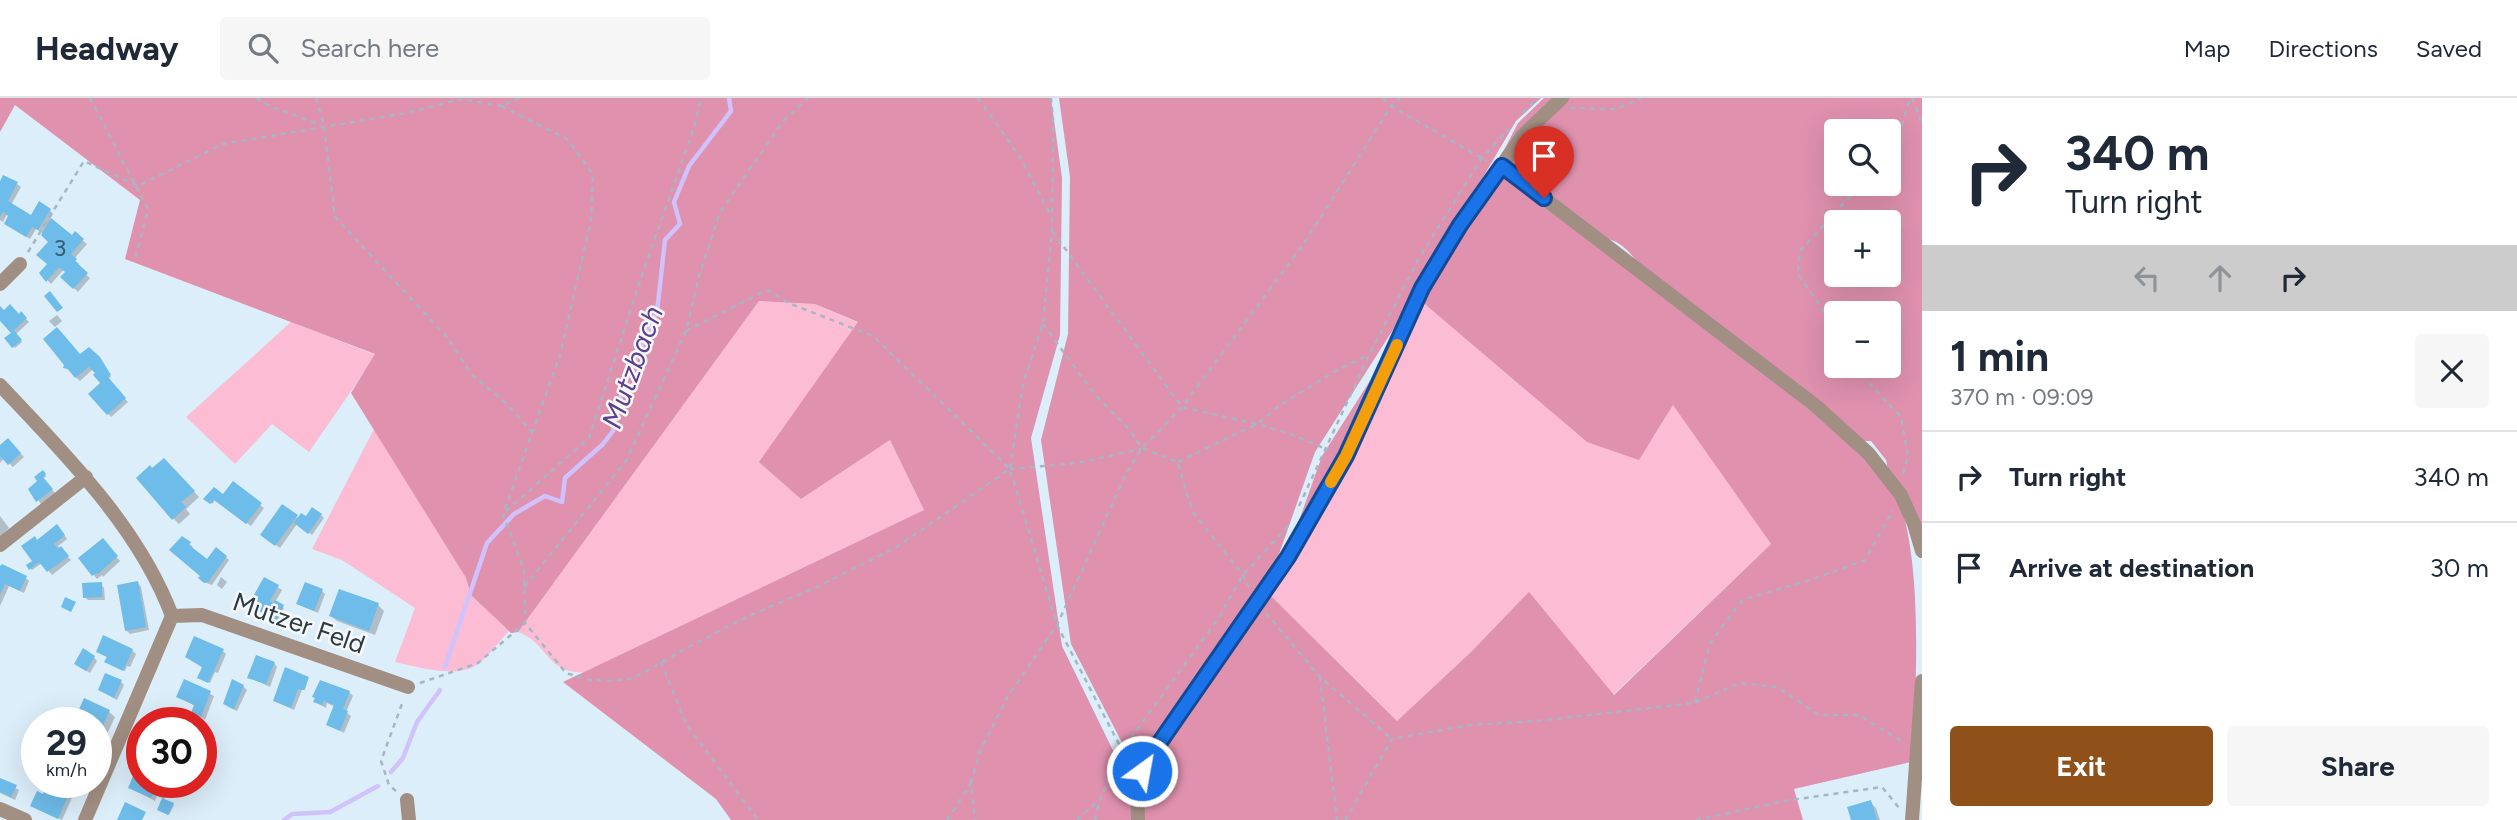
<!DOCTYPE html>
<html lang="en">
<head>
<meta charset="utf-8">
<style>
  body { margin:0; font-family:Figtree,sans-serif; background:#f6f6f7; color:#1f2937; height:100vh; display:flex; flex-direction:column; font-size:26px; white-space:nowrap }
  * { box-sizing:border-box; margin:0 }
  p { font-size:23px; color:#747a83 }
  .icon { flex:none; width:38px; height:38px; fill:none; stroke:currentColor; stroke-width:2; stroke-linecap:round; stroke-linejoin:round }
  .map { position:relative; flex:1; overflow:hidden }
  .panel { display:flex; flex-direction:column; background:#fff; width:595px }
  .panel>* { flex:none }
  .top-card { background:#fff; color:#1f2937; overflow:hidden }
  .tools { position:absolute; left:1824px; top:21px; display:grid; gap:14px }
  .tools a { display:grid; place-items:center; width:77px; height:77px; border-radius:7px; background:#fff; box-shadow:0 7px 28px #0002; font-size:35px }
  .speed { position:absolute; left:21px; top:609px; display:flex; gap:14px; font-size:35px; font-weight:700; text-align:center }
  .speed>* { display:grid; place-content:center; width:91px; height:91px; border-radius:50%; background:#fff; box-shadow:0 7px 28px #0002; line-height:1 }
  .speed small { font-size:18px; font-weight:400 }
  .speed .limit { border:10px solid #d22; background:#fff; color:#111 }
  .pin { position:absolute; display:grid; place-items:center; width:60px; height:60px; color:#fff; margin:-72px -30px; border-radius:50% 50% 50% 0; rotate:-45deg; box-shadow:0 0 7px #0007 }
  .pin .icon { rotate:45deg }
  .me { position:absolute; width:77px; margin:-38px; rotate:32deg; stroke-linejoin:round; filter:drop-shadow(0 0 5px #0008) }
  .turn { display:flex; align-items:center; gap:24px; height:147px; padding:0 28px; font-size:32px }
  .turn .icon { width:91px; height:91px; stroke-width:2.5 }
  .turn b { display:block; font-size:49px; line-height:60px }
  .lanes { display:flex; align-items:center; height:66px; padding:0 28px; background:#0003; justify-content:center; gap:35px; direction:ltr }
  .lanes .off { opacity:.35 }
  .round { display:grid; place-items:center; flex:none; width:74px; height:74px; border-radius:7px; background:#f6f6f7 }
  .summary { display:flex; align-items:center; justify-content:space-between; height:119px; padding:0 28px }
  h1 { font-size:42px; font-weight:700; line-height:52px }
  .primary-button { display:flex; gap:14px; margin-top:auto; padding:14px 28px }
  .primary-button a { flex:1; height:80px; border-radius:7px; background:#90501a; color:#fff; font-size:28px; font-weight:700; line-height:80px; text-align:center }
  .primary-button a+a { background:#f6f6f7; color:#1f2937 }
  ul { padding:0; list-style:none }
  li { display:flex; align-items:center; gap:21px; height:91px; padding:0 28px; border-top:2px solid #e0e1e3 }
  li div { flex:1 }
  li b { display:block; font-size:26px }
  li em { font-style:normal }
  header { display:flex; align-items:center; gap:42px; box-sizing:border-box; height:98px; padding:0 35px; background:#fff; border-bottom:2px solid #e0e1e3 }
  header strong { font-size:33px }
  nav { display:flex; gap:38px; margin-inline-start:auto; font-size:24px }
  .search { width:490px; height:63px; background:#f6f6f7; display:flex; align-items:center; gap:18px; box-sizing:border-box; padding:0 24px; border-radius:7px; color:#747a83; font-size:26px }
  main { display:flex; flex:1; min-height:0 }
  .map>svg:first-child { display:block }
</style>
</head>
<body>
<header>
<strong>Headway</strong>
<div class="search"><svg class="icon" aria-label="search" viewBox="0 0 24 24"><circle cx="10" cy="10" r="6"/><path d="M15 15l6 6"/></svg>Search here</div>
<nav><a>Map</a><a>Directions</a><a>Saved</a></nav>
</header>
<main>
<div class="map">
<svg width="1922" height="722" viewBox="0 0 1922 722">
  <rect width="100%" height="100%" fill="#dceefa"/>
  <path fill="#fcbcd3" d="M1420,202L1587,344L1652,342L1673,306L1771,446L1613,597L1529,495L1471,554L1397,623L1266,493Z
    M759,203L815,206L859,225L801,401L890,342L924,412L584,574C548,577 547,544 518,534Z
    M291,224L376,257L309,354L272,326L235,366L186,319Z
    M374,331L466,480L471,497L509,533C499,544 489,557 478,566C458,581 417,569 395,564L415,510L342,462L312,451Z"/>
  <path fill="#df91ae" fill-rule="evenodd" d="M0,0H1051L1062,80L1060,237L1031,340L1062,548L1121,669L1135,722H731L716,701L563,584L924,412L890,342L801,401L759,364L858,224L815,206L759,203L518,534L511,535L471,497L466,480L351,295L375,256L125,161L140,102L15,7L0,34Z
    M1059,0H1541L1516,23L1396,227L1315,354L1266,493L1397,623L1471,554L1529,494L1614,597L1771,446L1673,307L1639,362L1587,344L1420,202L1495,70L1830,327C1856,352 1883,376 1901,408C1922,474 1917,590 1911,664L1794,691L1803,722H1143L1127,667L1132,664L1071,546L1041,342L1068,236L1070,79Z
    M1544,0H1922V436L1888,371L1886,362L1871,343H1863L1639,167C1632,156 1619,141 1605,141L1500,60L1518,25ZM1836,33H1888V86H1836ZM1836,124H1888V177H1836ZM1836,215H1888V268H1836Z
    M1403,231L1286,459L1322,358Z"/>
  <path fill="#0003" d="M17,86L21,89L11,107L31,119L50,112L53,116L50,121L72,140L75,136L87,146L74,161L79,166L77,168L90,180L78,194L62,179L67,174L64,171L51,186L41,175L49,166L51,144L44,136L36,131L30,141L10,129L11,118L7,116L3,124L0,122V87Z
    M0,211L19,218L21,216L29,224L16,236L22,244L15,250L7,240L13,235L0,219Z
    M57,217L62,223L55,229L49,223Z
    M80,259L103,270L111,279L107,281L128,304L111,319L90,296L103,285L93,271L80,283L65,269Z
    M8,342L24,359L13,369L4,360L0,365V351Z
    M164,362L199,399L186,411L190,416L179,426L173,420L152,372Z
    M42,374L46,378L43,381L55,395L41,406L38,402Z
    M233,386L264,410L251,428L215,402L212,406L205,401L223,398Z
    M321,417L324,420L312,437L297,426L280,450L266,440L297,419L299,421Z
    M0,418L9,430L0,439Z
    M61,432L67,441L58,448L71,462L52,477L42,465L32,472L28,468L34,463L38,444Z
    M182,440L193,449L191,451L207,463L226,459L229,462L212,487L204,484Z
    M106,446L120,463L103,479L102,477L97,481L80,460Z
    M0,470L26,480L29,483L24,495L9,488L0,508Z
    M221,479L227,484L222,491L217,487Z
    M265,481L282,492L275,504L284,510L278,522L256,511Z
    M138,485L141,489L149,532L130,536L126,532Z
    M101,486L104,490L105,502H88L85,499Z
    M322,493L325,496L318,515L298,506Z
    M340,493L378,507L384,513L375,537L337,523L331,518Z
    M132,552L136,556L130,569L127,568L125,573L108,565V560L98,553Z
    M223,553L226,556L218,575L215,574L210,585L200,581L203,570L187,559Z
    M94,559L97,563L90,575L80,569Z
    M274,565L277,569L270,589L249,579Z
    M308,581L305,592H302L294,612L275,603Z
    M185,583L214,598L205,622L193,614L195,608L178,598Z
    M121,584L124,587L117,602L100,592Z
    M243,588L247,592L237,613L228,609L225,605Z
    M349,594L353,598L346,614L351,618L344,635L328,626L335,609L327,605L326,610L315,604Z
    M109,614L115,619L96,660V625Z
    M0,682L19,692L15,702L0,695Z
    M50,684H79L62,722L32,707L44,698Z
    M142,684H157L169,691L164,702L174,707L169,717L160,713L164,701L157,698L155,703L130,690Z
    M1870,704L1876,710L1880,722H1853Z"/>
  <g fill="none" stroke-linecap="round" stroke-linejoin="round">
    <path stroke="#d0c2fb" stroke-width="4.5" d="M445,569L487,445L514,416L545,398L562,404L565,380L603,346L613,333L623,289L657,214L665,142L680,126L674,104L689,68L731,13L729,0
      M391,674L403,660L417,624L440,592
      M284,722L292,716L330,714L378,688"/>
  </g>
  <path fill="#6ebce9" d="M3,77L18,84L8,103L31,117L39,103L51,111L38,132L32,129L26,139L4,126L8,118L3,114L0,119V83Z
    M51,120L72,137L75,133L84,141L71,156L77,161L75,163L88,175L73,191L60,179L65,174L59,169L46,184L39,175L47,166L36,157L48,144L41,137Z
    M50,193L63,210L57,214L44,198Z
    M10,206L19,216L21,213L27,220L14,232L22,242L12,250L4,240L11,235L0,223V208L4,212Z
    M57,229L80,256L89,249L100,259L111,277L108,279L126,300L107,317L88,296L100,285L93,277L95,275L89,269L75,280L68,271L63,270L64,267L43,241Z
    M8,340L21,355L8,367L0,358V347Z
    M164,360L195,393L181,404L186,409L172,422L136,380L150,367L152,370Z
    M43,372L46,376L43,379L53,391L36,404L28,391L37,383L34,379Z
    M233,383L262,405L246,426L214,402L210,406L203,401L214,389L223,396Z
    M282,406L298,417L275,448L260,437Z
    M312,409L322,416L308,436L294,425L301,415L306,418Z
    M57,426L65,437L54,446L58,451L61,448L69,458L47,474L39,464L29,472L26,467L32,463L21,448L35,438L37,442Z
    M182,438L191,444L189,447L207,461L216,449L227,458L208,484L204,485L198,480L200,478L169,452Z
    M103,440L118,458L98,476L97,475L92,478L78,460Z
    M2,466L27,478L20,493L5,486L0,497V468Z
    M264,479L279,487L270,503L274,505L275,502L284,507L277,522L254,511L257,506L251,502Z
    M138,483L146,529L125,533L117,487Z
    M102,484V499L83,500L82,485Z
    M305,484L323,491L314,513L296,506Z
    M339,491L379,505L369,533L329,518Z
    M65,499L76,504L71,514L61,509Z
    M103,537L133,551L123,573L104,564L107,559L96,554Z
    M194,538L224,551L208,585L197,580L202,569L185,559Z
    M83,550L95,558L86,573L74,566Z
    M256,557L275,564L266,586L247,580Z
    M285,569L309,579L304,592L298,591L291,610L273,603Z
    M105,575L122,582L114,600L98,592Z
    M184,581L211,593L201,619L191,615L194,607L176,599Z
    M232,581L244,587L234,611L223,606Z
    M320,582L350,593L343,611L348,613L340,633L326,627L334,607L324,603L322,607L313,604L315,600L312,599Z
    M84,600L110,612L96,643V625H73Z
    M168,611L185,619L183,625H162Z
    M135,673L142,676V684L166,686L160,699L153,696L151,700L128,690Z
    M0,680L17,687L11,699L0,694Z
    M48,684H74L58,721L30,708L37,693L43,696Z
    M162,700L174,705L168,717L157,712Z
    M1871,702L1877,722H1851L1847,709Z
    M125,704L146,714L142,722H117Z"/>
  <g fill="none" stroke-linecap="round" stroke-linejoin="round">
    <path stroke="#a5b7c3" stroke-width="2.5" stroke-dasharray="5 5" stroke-linecap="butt" d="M90,0L148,111L135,161
      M256,0L272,9L321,27
      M316,0L324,28L335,119L448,240L471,276L506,305L532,334
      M519,0L501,8L567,41L593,76L591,122L560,257L503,416L524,472L525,525L566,575L589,582L612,583L634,580L692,547L751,517L819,488L895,450L1010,371L1023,285L1043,226L1052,133L1053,20L1051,0
      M978,0L1020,59L1050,116
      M1383,0L1391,8L1487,63
      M1912,0L1922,26
      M1570,10L1616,11L1641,0
      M1523,15L1538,0
      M1888,54L1898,40L1910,0
      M1052,133L1182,309L1257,326L1291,336L1328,352
      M28,154L84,63L138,88L223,46L406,15L462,1L501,8
      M1043,226L1095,297L1128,330L1142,350L1178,364L1192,413L1243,477L1249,489
      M1836,231L1798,176L1800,153L1861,86
      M686,233L767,192L791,206L873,238L1010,371L1057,527L1122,652L1133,664
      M1858,268L1870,286L1901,319L1908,357L1903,377
      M1178,364L1257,326L1280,307L1341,270L1369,257
      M1010,371L1078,365L1141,351
      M1299,408L1369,257L1419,160L1481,61L1509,31
      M506,413L589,340L642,177L694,30L701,0
      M524,489L626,363L686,233L699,178L720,114L784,22L808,0
      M1266,515L1320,579L1392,641
      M661,564L686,626L758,722
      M1320,579L1337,722
      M420,585L478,565L525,525
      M1695,604L1710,545L1742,502L1816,480L1865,462L1893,412
      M971,685L980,653L1008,598L1057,527L1127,374L1142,350L1182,309L1303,147L1391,8L1400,0
      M396,693L389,687L381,663L403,603
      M947,722L971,685L975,722
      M1077,722L1098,703
      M1095,722L1100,701L1122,652L1218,521L1243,477L1289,427
      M1345,722L1392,641L1470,627L1537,623L1694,605L1740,585L1777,589L1819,617H1859L1904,645
      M1696,722L1784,703L1882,689L1900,711"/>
    <path stroke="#a28f83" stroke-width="14" d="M1502,68L1816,308L1869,356L1901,397L1914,426L1922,453
      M0,186L20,166
      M0,287C64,355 139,429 172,518L85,722
      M0,447L86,379
      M172,518L202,517L408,589
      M407,702L409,722
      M0,711L25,722
      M1138,722C1137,698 1139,677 1151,657L1288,459L1346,357L1422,190L1460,127L1523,37L1562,0
      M1912,722L1922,583"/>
  </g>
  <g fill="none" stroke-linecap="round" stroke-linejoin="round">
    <defs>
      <path id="route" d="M1142,673L1151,657L1288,459L1346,358L1422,190L1460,127L1502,68L1544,100"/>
    </defs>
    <use href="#route" stroke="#114b97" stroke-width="18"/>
    <use href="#route" stroke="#1a73e8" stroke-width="12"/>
    <path stroke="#f59e0b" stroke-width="12" d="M1331,384L1346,358L1397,247"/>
  </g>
  <g text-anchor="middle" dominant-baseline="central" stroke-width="5" stroke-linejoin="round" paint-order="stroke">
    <g font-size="23" fill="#3a5b6f">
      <text x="60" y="150">3</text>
    </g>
    <g font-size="26" fill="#283b46" stroke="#f8f8f8">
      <text transform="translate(299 525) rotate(19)">Mutzer Feld</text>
    </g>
    <g font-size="28" font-style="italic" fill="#5b4092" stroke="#f8f8f8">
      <text transform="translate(632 269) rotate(-70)">Mutzbach</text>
    </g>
  </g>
</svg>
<div class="tools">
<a><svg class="icon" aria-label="search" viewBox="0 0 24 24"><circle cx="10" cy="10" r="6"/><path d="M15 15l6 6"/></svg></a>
<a>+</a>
<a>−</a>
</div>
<div class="speed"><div>29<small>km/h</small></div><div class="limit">30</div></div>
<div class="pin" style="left:1544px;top:100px;background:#d93025"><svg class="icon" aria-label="arrive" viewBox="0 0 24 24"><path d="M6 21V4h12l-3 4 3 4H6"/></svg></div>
<svg class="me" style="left:1142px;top:673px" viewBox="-20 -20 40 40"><circle r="17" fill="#1a73e8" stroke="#fff" stroke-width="3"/><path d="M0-11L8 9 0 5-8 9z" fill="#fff"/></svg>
</div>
<section class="panel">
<div class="top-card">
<div class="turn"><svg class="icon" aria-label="right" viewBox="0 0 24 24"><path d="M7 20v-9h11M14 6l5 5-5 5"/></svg><div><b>340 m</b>Turn right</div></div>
<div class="lanes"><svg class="icon off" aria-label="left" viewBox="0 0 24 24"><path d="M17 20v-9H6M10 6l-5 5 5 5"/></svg><svg class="icon off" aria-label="ahead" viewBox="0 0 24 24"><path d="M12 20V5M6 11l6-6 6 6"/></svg><svg class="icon" aria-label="right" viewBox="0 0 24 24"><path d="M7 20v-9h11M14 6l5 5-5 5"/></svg></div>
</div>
<div class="summary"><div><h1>1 min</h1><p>370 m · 09:09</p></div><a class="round"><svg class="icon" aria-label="close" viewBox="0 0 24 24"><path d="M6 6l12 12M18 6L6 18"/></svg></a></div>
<ul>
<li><svg class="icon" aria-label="right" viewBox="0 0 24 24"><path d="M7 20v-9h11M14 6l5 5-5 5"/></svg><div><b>Turn right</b></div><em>340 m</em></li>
<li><svg class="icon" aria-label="arrive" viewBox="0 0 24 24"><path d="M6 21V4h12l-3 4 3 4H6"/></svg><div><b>Arrive at destination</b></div><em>30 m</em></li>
</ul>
<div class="primary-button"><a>Exit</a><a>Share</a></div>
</section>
</main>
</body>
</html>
